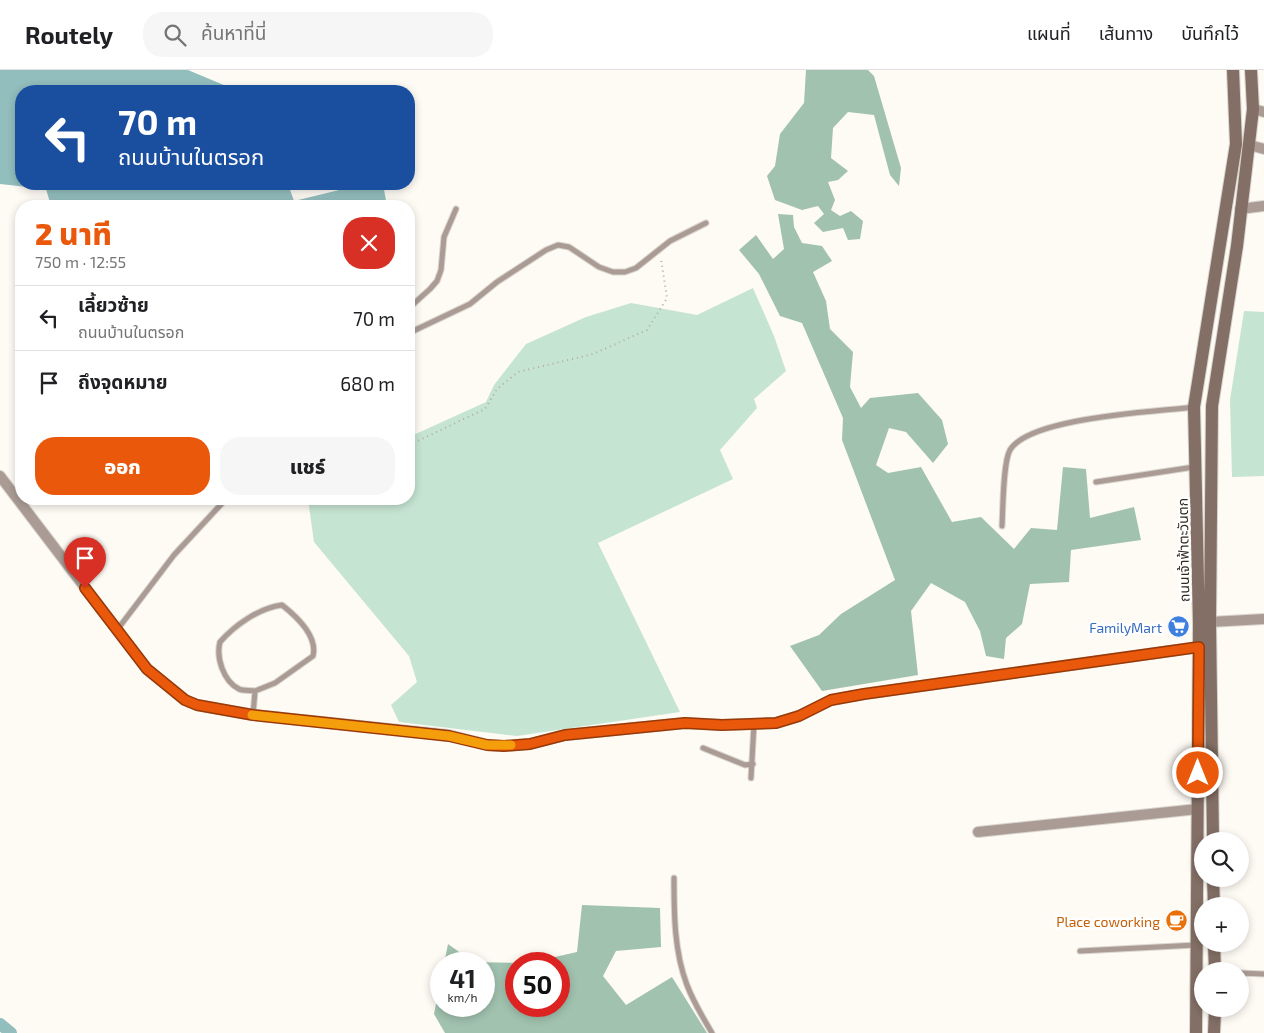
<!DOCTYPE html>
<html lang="th">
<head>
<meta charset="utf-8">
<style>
  body { margin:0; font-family:"Exo 2","Noto Sans Thai",sans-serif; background:#f6f6f6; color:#202124; height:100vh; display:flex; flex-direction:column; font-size:19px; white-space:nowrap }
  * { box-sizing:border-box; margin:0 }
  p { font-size:16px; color:#757577 }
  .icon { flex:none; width:28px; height:28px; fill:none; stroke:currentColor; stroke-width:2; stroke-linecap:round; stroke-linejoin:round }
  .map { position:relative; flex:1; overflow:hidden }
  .panel { position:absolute; left:15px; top:130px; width:400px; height:305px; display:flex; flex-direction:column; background:#fff; border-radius:20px; box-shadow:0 2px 8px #0003 }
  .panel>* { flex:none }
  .top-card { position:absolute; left:15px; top:15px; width:400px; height:105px; border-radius:20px; box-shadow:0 2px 8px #0003; background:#1a4fa0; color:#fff; overflow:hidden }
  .controls { position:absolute; left:1194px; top:762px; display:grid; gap:10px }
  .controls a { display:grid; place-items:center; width:55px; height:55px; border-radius:50%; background:#fff; box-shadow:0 2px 8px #0003; font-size:25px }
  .speed { position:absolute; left:430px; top:882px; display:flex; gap:10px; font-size:25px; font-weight:700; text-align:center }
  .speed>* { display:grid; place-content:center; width:65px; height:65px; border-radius:50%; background:#fff; box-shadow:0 2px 8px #0003; line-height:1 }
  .speed small { font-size:12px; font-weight:400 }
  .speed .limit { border:8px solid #d22; background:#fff; color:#111 }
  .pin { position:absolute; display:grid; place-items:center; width:42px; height:42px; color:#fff; margin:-51px -21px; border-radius:50% 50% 50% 0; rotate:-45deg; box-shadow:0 0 5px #0007 }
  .pin .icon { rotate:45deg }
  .me { position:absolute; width:55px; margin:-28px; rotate:0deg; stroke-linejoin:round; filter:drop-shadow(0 0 4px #0008) }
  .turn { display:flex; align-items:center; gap:18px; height:105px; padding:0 20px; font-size:22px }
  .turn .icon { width:65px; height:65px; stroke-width:2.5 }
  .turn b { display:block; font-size:35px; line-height:42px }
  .round { display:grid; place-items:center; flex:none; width:52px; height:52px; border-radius:20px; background:#f6f6f6 }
  .overview { display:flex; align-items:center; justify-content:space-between; height:85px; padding:0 20px }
  h1 { font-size:30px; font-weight:800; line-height:38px; color:#ea580c }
  .button { display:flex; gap:10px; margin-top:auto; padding:10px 20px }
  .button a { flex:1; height:58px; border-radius:20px; background:#ea580c; color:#fff; font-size:20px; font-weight:800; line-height:58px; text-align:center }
  .button a+a { background:#f6f6f6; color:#202124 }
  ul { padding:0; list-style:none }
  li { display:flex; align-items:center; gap:15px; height:65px; padding:0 20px; border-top:1px solid #e0e0e0 }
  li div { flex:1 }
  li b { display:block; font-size:19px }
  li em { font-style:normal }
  header { display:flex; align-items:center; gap:30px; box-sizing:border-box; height:70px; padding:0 25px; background:#fff; border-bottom:1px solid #e0e0e0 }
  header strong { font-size:24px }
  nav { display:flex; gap:28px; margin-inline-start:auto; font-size:18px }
  .search { width:350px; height:45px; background:#f6f6f6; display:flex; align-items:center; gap:12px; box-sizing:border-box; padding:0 18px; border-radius:20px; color:#757577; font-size:19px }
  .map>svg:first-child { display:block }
</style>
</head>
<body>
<header>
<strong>Routely</strong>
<div class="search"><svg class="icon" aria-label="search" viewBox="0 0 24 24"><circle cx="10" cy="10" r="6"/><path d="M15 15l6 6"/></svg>ค้นหาที่นี่</div>
<nav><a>แผนที่</a><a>เส้นทาง</a><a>บันทึกไว้</a></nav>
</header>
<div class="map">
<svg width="1264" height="963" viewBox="0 0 1264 963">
  <rect width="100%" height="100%" fill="#fefaf4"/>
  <path fill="#c6e4d2" d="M753,218L774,266L786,301L754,329L757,338L720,380L733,409L598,473L680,642L517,666L399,652L391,635L417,612L409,586L314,472L308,429H409V367L486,332L494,315L526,274L586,247L631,233L697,245Z
    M1244,241L1264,242V406L1232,407L1230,330Z"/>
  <path fill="#a1c2af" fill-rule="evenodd" d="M806,0H868L874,6L901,98L899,116L890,105L874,45L848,42L833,58L831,88L848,101L838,110L828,112L835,130L831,140L840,146L851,141L863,151L860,169L848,170L843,158L823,162L814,153L824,144L818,136L802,140L775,130L767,106L775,96L780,64L804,33Z
    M778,144L793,145L794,157L802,173L822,176L832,191L813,202L826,231L830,259L853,282L850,317L861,338L870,328L918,323L942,350L948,374L933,393L906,362L889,358L876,395L888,403L921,397L952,452L981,447L1014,479L1031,458L1057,460L1063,397L1086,399L1090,448L1134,437L1141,470L1071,480L1069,512L1030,514L1022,554L1006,568L1004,589L986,586L980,561L965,532L931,513L911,541L918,605L822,621L790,576L819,565L841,544L895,510L842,370L843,348L802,253L780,246L759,204L739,180L756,165L773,189L784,179Z
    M582,835L660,838L661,877L616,881L603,906L626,935L672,907L707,963H445L434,944L441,909V936H484V894H444L448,874L473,892L528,893L577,882ZM516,894H559V936H516Z"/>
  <path fill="#93bebe" d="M0,0H188L238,21H21V114H288L294,131L364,114H383L387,136H51L46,119L0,114Z"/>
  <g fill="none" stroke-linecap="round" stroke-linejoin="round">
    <path stroke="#93bebe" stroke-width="12" d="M0,954L11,963"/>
    <defs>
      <path id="lane" d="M409,238L430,219L437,211L441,200L444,167L456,139
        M409,263L470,234L497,212L546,180L558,175L569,177L599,197L613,202H625L636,198L670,171L706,153
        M1096,412L1194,397
        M1002,456C1003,439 1003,392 1010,380C1030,347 1156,342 1194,337
        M117,560L174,485L226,429
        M253,645L255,621L275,613L313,586C318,566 296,546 282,535C259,538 235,555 220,572C216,587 223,611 239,619C243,621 251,620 255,621
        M703,678L745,695L753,694
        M751,708L754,654
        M674,808C674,843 674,881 687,915C693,931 703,948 712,963
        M1080,881L1196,875
        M1240,903L1264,904"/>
      <path id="street" d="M1253,39L1264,42
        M1249,75L1264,79
        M1240,139L1264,136
        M0,406L147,599L185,630L197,635L253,645L449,665L487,675L504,676L530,674L565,665L685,653L722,655L776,653L799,646L831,630L864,624L1199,577
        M1210,552L1264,549
        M978,762L1198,739"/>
      <path id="secondary" d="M1213,771L1210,552L1212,336L1237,176L1253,39L1251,0
        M1213,809L1214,836
        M1214,874L1215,901
        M1196,963L1199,554L1194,337L1236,74L1233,0
        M1214,963L1215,939"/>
    </defs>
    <use href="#lane" stroke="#d9d5ce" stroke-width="7"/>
    <use href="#street" stroke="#d9d5ce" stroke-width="12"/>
    <use href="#secondary" stroke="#d9d5ce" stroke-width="14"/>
    <path stroke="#b1aca4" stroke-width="2" stroke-dasharray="1 4" stroke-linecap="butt" d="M409,375L485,339L497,319L518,302L593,284L647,260L667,228L661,189"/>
    <use href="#lane" stroke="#aa9c95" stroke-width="5"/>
    <use href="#street" stroke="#aa9c95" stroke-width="10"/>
    <use href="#secondary" stroke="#836f65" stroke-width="12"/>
  </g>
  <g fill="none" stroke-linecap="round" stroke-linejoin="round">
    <defs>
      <path id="route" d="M85,518L147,599L185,630L197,635L253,645L449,666L487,675L504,676L530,674L565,665L685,653L722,655L776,653L799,646L831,630L864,624L1199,577L1198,703"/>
    </defs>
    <use href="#route" stroke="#983908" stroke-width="12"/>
    <use href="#route" stroke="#ea580c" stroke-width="9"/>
    <path stroke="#f59e0b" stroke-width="9" d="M252,645L449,666L487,675H511"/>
  </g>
  <defs>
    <symbol id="supermarket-disc" viewBox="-11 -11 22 22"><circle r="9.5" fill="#3f7fe0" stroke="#fff"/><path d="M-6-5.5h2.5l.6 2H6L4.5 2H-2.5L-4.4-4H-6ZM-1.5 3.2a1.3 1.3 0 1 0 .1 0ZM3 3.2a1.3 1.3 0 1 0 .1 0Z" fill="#fff"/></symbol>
    <symbol id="cafe-disc" viewBox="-11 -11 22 22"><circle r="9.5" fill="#e8710a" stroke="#fff"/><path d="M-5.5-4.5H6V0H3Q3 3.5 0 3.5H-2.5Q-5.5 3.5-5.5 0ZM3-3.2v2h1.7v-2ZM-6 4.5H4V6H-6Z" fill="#fff"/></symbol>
  </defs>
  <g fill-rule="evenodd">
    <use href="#supermarket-disc" x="1166" y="544" width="25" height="25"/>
    <use href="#cafe-disc" x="1164" y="838" width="25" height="25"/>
  </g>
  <g text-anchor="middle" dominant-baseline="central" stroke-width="5" stroke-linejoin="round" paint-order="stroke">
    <g font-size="14" fill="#312b1f" stroke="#fff">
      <text transform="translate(1183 480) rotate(-91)">ถนนเจ้าฟ้าตะวันตก</text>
    </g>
    <g font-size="14" fill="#366cbe" stroke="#fff" text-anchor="end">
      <text x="1162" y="557">FamilyMart</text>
    </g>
    <g font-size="14" fill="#c56008" stroke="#fff" text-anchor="end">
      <text x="1160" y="851">Place coworking</text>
    </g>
  </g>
</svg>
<div class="controls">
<a><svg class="icon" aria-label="search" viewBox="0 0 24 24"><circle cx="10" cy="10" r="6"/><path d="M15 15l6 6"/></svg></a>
<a>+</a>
<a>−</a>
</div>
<div class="speed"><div>41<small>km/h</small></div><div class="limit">50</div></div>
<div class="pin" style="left:85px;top:518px;background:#d93025"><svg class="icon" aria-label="arrive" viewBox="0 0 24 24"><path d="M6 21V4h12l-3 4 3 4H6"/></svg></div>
<svg class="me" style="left:1198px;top:703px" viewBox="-20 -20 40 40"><circle r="17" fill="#ea580c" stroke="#fff" stroke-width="3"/><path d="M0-11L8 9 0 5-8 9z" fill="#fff"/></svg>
<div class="top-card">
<div class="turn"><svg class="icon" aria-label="left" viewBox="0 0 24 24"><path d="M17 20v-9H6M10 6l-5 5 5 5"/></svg><div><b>70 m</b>ถนนบ้านในตรอก</div></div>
</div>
<section class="panel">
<div class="overview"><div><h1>2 นาที</h1><p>750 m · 12:55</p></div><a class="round" style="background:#d93025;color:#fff"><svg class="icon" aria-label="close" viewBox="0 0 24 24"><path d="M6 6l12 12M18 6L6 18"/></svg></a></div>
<ul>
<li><svg class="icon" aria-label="left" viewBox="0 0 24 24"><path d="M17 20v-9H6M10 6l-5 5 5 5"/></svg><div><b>เลี้ยวซ้าย</b><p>ถนนบ้านในตรอก</p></div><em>70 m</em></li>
<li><svg class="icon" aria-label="arrive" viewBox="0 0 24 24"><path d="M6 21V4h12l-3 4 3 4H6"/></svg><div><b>ถึงจุดหมาย</b></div><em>680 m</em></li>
</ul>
<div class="button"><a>ออก</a><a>แชร์</a></div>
</section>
</div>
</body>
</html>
